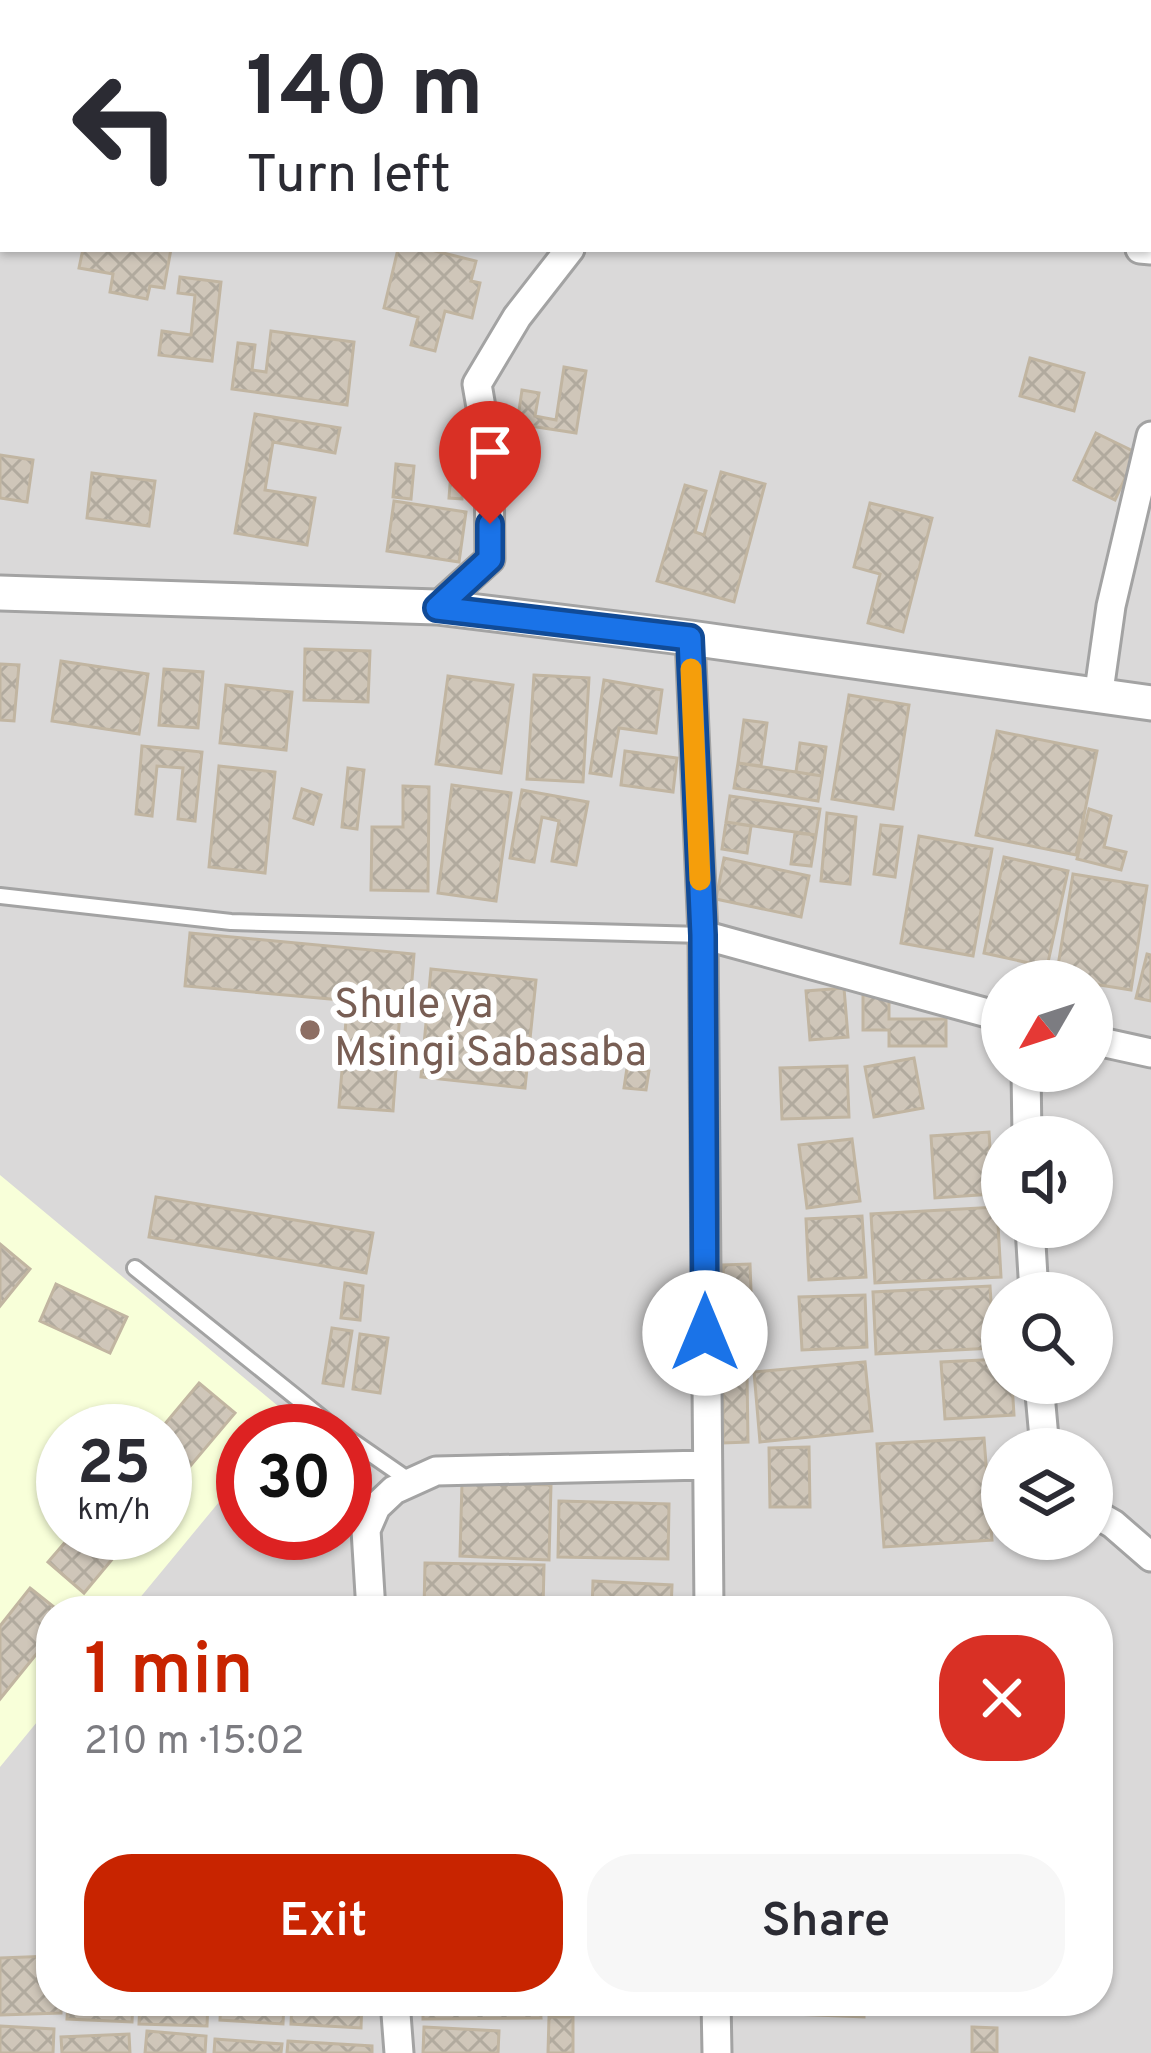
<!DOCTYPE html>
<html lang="en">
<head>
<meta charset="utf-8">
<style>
  body { margin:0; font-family:Overpass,sans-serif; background:#f7f7f7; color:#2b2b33; height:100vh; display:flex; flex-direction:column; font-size:45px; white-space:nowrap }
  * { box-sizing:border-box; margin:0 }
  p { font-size:39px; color:#7c7c81 }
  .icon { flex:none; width:66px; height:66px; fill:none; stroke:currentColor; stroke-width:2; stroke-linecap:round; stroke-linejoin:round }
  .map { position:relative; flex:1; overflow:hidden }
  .panel { position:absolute; left:36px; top:1596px; width:1077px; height:420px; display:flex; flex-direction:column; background:#fff; border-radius:48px; box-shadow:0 3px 9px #0004 }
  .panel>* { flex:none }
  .guide { position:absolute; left:0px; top:0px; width:1152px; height:252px; box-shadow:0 3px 9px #0004; background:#fff; color:#2b2b33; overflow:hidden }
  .needle { width:78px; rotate:231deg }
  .controls { position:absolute; left:981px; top:960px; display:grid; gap:24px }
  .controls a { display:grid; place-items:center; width:132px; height:132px; border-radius:50%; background:#fff; box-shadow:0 3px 9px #0004; font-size:60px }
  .speed { position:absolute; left:36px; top:1404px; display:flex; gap:24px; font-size:60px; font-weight:700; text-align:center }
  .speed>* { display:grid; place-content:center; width:156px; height:156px; border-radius:50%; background:#fff; box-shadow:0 3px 9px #0004; line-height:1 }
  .speed small { font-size:30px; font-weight:400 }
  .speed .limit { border:18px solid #d22; background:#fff; color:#111 }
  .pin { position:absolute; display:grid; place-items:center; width:102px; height:102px; color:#fff; margin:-123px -51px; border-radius:50% 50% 50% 0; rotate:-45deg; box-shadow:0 0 12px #0007 }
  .pin .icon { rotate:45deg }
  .me { position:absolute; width:132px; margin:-66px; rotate:0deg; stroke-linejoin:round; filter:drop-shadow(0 0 9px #0008) }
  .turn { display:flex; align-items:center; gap:42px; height:252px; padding:0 48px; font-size:54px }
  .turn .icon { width:156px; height:156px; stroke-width:2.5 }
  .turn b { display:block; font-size:84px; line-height:102px }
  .round { display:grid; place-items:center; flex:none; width:126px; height:126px; border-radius:48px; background:#f7f7f7 }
  .head { display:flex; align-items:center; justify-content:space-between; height:204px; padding:0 48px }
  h1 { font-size:72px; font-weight:600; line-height:90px; color:#c82400 }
  .button { display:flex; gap:24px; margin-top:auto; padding:24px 48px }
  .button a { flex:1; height:138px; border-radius:48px; background:#c82400; color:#fff; font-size:48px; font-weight:600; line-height:138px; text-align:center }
  .button a+a { background:#f7f7f7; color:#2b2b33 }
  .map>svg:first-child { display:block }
</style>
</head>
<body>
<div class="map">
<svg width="1151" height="2053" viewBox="0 0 1151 2053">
  <defs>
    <pattern id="forest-firs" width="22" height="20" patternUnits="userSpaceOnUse" patternTransform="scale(3)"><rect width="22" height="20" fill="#98d291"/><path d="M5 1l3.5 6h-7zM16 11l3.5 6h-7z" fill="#82b47c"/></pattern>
    <pattern id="building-cross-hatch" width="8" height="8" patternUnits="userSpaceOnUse" patternTransform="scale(3)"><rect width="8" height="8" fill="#cfc6b9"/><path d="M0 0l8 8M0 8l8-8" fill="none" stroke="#b1aa9e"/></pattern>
  </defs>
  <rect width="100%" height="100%" fill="#efece0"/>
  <path fill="#dad9d9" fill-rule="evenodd" d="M0,0L631,3H3V249H1149L1151,55V2053H0ZM1002,981H1092V1071H1002ZM1002,1137H1092V1227H1002ZM1002,1293H1092V1383H1002ZM63,1431H165V1533H63ZM243,1431H345V1533H243ZM1002,1449H1092V1539H1002ZM51,1611H1098V2001H51Z"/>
  <path fill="#f8ffd9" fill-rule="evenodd" d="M0,1175L290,1416L278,1431H243V1473L129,1611H51V1705L0,1767ZM63,1431H165V1533H63Z"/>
  <path fill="url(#forest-firs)" d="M597,0H1151V55L1149,3Z"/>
  <path fill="url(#building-cross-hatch)" stroke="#c1b5a1" stroke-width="3" d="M83,249H171L164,288L150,286L147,299L110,292L113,274L79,268Z
    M398,249H427L476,261L471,281L480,283L472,318L445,311L435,351L411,345L418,317L384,308Z
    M180,277L221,282L212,361L159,355L162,331L191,335L195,295L178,293Z
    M271,331L354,342L347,405L232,389L238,343L255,345L252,370L266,372Z
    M1030,358L1084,373L1074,411L1020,396Z
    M564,367L586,371L576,433L517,424L522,390L539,393L535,416L556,420Z
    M255,414L340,428L335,453L273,442L265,490L315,498L307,545L235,533Z
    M1096,433L1137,453L1115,500L1074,480Z
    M453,446L466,447L462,499L449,498Z
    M0,455L33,460L27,502L0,498Z
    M396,464L414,466L411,499L393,497Z
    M721,472L765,484L734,602L657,581L685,485L706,491L695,532L704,535Z
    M92,473L155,481L149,526L87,518Z
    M394,501L466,512L459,562L387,551Z
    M870,503L932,518L903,632L868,623L880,574L854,567Z
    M305,649L370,651L368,702L304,700Z
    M61,661L148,674L139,734L52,721Z
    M0,664L19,665L14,721L0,720Z
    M164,669L203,672L198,728L159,725Z
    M534,675L589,678L583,782L527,779Z
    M448,676L513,685L501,773L436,764Z
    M604,680L662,690L656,733L619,728L611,776L590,773Z
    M226,685L292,692L286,750L220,743Z
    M849,695L909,705L893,809L832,799Z
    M744,720L767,723L761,766L738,763Z
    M997,731L1097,751L1076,855L976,835Z
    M800,743L826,747L822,776L796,772Z
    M142,746L202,752L195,821L178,819L183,768L157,766L152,816L136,814Z
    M625,751L677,758L673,792L621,785Z
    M738,763L822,776L818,801L734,788Z
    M219,766L275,772L265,873L209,867Z
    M348,768L364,770L357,829L342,827Z
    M452,785L511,793L496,901L438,893Z
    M403,786L429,787L428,891L371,890L372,827H403Z
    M302,789L321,795L313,824L294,818Z
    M522,790L588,802L576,865L552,861L559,821L542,817L534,862L510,858Z
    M730,796L820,809L816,835L726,822Z
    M1089,809L1111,816L1104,847L1126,852L1121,870L1077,859Z
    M827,813L856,817L850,884L821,881Z
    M726,822L751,826L747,853L722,849Z
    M881,825L902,827L895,877L874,874Z
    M795,833L816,835L811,866L791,864Z
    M919,836L992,849L973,956L901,943Z
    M1004,857L1068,871L1047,967L984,953Z
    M724,858L809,876L801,917L716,899Z
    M1073,874L1147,886L1131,990L1056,978Z
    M190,933L414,954L410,1006L185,986Z
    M1147,954L1151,955V1001L1136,998Z
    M431,969L536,980L525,1088L421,1077Z
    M844,988L848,1037L810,1040L806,991Z
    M863,993H889V1019H946V1046H889V1030H863Z
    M347,1008L400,1012L393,1111L339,1107Z
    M914,1058L923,1108L874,1117L865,1067Z
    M847,1066L849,1117L782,1119L780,1068Z
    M627,1068L649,1071L646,1090L624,1088Z
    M989,1132L993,1194L935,1198L931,1136Z
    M852,1139L860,1201L807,1208L799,1145Z
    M156,1197L373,1233L366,1273L149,1237Z
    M997,1207L1001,1277L875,1283L871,1214Z
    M862,1216L866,1277L809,1280L806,1219Z
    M0,1244L30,1269L0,1306Z
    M750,1264L751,1291L724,1292L723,1265Z
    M345,1283L363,1286L360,1320L341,1318Z
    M56,1284L127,1317L110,1353L40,1321Z
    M990,1286L994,1348L876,1354L873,1292Z
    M865,1295L867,1347L802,1350L799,1297Z
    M332,1328L352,1331L343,1386L323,1383Z
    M360,1334L388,1338L380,1393L353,1389Z
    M1002,1359V1383H1012L1014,1415L945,1419L941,1362Z
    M865,1362L872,1431L760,1442L754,1372Z
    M747,1373L748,1442L723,1443V1374Z
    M199,1383L235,1413L165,1496V1431H159Z
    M984,1438L992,1540L884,1547L877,1444Z
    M809,1447L810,1507H770L769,1448Z
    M462,1482L551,1485L549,1560L460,1556Z
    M559,1501L669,1504L668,1559L558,1557Z
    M73,1533H134L84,1593L48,1562Z
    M425,1563L544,1565L543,1611H424Z
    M593,1581L672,1585L671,1611H592Z
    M30,1588L59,1611H51V1636L0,1699V1626Z
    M51,1956V2001H61V2013L0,2015V1958Z
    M68,2001H133L132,2022L67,2019Z
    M140,2001H208L207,2026L139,2024Z
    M221,2001H284L283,2024L220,2020Z
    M292,2001H362L361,2028L291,2024Z
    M423,2001H540L541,2018L423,2019Z
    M545,2001H664L663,2013L544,2005Z
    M768,2001H864V2017L768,2013Z
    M549,2017H573V2053H548Z
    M0,2026L54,2029L53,2053H0Z
    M424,2027L499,2031L498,2053H423Z
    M972,2027L997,2028V2053H972Z
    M147,2031L206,2036L205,2053H145Z
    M129,2034L130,2053H62L61,2037Z
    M215,2039L282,2044L281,2053H214Z
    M288,2041L372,2046V2053H287Z"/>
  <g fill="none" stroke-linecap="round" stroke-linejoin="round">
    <defs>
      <path id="service" d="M0,896L231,922L703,935
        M135,1268L338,1431
        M345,1436L410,1481"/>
      <path id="minor" d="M0,120H3
        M1140,249L1151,250
        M437,607L490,559L489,454L477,384L517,317L570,249
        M690,638L703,935L709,1611
        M1098,698L1111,606L1151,436
        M703,935L1002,1017
        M1092,1040L1151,1053
        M1026,1071L1027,1137
        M1030,1227L1034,1293
        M1039,1383L1045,1449
        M1092,1512L1113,1524L1151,1557
        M371,1611L366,1530L376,1507L394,1490L436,1471L706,1465
        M395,2001L399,2053
        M716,2001L717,2053"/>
      <path id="tertiary" d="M0,593L437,607L690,638L1151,703"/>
    </defs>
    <use href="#service" stroke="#a3a3a3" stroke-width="20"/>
    <use href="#minor" stroke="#a3a3a3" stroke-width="33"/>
    <use href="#tertiary" stroke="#a3a3a3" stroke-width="39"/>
    <use href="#service" stroke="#fff" stroke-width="14"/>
    <use href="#minor" stroke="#fff" stroke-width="27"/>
    <use href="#tertiary" stroke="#fff" stroke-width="33"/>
  </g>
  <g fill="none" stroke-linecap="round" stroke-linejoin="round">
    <defs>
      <path id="route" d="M490,524V559L437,608L690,638L703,935L705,1333"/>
    </defs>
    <use href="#route" stroke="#114b97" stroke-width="30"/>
    <use href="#route" stroke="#1a73e8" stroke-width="21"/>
    <path stroke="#f59e0b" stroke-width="21" d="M691,669L700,880"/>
  </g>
  <circle fill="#8d6e63" stroke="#fff" stroke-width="4.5" cx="310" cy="1030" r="12"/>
  <g text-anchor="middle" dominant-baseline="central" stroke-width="12" stroke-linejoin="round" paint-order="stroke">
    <g font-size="42" fill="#785e54" stroke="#fff" text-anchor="start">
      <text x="334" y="1006">Shule ya<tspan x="334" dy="48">Msingi Sabasaba</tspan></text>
    </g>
  </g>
</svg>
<div class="controls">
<a><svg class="needle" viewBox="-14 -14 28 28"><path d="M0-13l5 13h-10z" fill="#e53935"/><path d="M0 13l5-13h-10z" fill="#7c7c81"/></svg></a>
<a><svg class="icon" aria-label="sound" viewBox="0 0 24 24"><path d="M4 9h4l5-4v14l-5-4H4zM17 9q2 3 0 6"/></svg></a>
<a><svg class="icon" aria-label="search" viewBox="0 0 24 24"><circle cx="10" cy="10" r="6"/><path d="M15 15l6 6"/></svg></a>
<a><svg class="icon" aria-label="layers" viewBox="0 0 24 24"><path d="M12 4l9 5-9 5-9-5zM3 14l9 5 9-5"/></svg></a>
</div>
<div class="speed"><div>25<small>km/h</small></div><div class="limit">30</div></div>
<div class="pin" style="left:490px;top:524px;background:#d93025"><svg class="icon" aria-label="arrive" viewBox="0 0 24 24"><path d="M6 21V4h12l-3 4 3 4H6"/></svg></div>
<svg class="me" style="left:705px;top:1333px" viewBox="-20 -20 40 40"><circle r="19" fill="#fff"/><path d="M0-13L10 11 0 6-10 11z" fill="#1a73e8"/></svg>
<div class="guide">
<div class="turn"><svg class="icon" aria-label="left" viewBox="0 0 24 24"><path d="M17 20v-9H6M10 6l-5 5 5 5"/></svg><div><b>140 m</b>Turn left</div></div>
</div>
<section class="panel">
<div class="head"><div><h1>1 min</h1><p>210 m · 15:02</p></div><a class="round" style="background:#d93025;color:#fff"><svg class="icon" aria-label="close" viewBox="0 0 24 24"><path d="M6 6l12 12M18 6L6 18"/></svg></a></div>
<div class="button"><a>Exit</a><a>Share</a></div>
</section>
</div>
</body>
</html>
